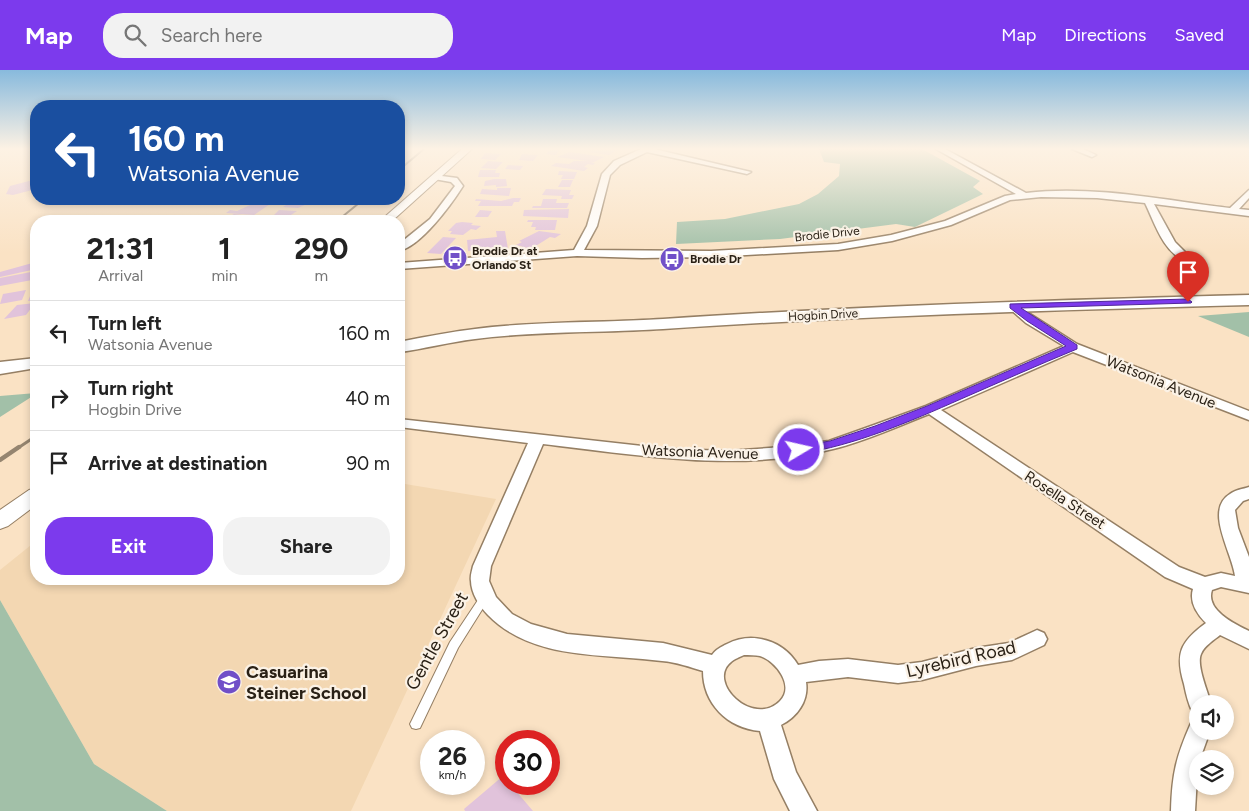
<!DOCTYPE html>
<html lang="en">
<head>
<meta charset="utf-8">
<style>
  body { margin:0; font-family:Figtree,sans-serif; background:#f2f2f2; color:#222; height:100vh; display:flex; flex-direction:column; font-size:19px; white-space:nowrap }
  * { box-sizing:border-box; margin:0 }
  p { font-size:16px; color:#767676 }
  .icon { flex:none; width:28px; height:28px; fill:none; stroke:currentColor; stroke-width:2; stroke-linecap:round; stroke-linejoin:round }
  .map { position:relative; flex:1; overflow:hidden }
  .drawer { position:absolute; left:30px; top:145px; width:375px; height:370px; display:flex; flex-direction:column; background:#fff; border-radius:20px; box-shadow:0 2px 8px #0003 }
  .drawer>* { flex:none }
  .top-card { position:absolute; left:30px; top:30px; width:375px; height:105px; border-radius:20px; box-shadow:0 2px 8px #0003; background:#1a4fa0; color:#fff; overflow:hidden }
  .buttons { position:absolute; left:1189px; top:625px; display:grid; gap:10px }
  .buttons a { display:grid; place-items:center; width:45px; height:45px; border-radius:50%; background:#fff; box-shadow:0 2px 8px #0003; font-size:25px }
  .speed { position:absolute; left:420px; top:660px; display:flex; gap:10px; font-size:25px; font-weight:700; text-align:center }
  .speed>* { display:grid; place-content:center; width:65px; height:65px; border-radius:50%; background:#fff; box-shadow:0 2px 8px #0003; line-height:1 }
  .speed small { font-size:12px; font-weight:400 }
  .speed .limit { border:8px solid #d22; background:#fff; color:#111 }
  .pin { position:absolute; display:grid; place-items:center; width:42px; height:42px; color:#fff; margin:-51px -21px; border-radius:50% 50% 50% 0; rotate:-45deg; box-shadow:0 0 5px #0007 }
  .pin .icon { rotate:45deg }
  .me { position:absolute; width:55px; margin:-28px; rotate:81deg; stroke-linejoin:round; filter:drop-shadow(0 0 4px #0008) }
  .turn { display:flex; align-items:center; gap:18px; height:105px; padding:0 15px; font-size:22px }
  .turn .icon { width:65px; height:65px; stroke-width:2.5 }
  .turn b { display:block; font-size:35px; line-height:42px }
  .eta { display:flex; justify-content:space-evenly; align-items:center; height:85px; text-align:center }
  .eta b { font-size:30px; font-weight:700; line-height:35px }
  .action { display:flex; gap:10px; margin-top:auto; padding:10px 15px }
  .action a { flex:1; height:58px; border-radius:20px; background:#7c3aed; color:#fff; font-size:20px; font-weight:700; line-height:58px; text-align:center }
  .action a+a { background:#f2f2f2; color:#222 }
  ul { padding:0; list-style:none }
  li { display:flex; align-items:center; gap:15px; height:65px; padding:0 15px; border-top:1px solid #e0e0e0 }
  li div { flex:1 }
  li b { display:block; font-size:19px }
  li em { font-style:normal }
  header { display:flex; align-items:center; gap:30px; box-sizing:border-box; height:70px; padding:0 25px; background:#7c3aed; color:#fff }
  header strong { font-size:24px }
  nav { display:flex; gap:28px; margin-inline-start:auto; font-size:18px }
  .search { width:350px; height:45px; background:#f2f2f2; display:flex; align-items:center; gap:12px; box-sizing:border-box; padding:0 18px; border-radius:20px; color:#767676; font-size:19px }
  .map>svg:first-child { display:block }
</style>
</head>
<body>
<header>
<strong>Map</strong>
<div class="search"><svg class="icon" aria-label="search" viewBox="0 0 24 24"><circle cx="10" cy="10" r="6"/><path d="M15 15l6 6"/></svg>Search here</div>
<nav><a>Map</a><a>Directions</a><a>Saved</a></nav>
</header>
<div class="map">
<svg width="1249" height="741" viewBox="0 0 1249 741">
  <rect width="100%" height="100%" fill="#fae2c4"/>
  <path fill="#f3d7b2" d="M399,413L496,429L351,741H167L94,694L0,530V500L36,471V509H399Z"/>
  <path fill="#a2c0a8" d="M819,79H922L980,111L973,117L983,124L915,157L896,154L780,169L676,174L677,152L725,149L799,134L818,124L839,106L840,94L824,92Z
    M1249,242V267L1198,246Z
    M36,323V324L0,347V326Z
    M0,530L94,694L167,741H0Z"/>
  <path fill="#e1c3db" d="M550,79H560L556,85L546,84Z
    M585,79H619L609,85L589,82L591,81Z
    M570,82L604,87L592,93H595L593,95L588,94L584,97L588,98L584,101L551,96L556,93L569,94L574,91H587L557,87Z
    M485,83L501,84L495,90L481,89Z
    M522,84L538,85L533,91L519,90Z
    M488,91L503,92L496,99L481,98Z
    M508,95L523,96L520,100L505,99Z
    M480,100H496L495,103H500L499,107H478Z
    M559,101L577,102L574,109H561L563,105H558Z
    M494,109H506L507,116L496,117V115L484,116L485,111Z
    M562,110H573L570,117H558Z
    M29,111L36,112L32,120L13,125L6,124L10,116Z
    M497,118H511L509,126L480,124L482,119L497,120Z
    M546,119L571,120L569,125H574L572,129H561L562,126L542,125Z
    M513,128H521L519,132H514L512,136H478L481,131H475L476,129L501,131Z
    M263,129L276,130L254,145L226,143L230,140L237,141Z
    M543,129H557L556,133H569L567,138H532L533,136H541Z
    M289,133L307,134L298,138L283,137Z
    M569,139L568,148L523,146L524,140Z
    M279,140L297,141L291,145L273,146Z
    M480,140L492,141L488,147H475Z
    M234,144L251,146L245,150L227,148Z
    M202,145L214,146L205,151H192Z
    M270,147L285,148L280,151L264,150Z
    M528,150H557L555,160H535L536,157H531L533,152H527Z
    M462,152L473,153L471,155L481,156L476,160L471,159L463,165L450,164L452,161H448L456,153Z
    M496,161H505L508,179L468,181L467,170L497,167Z
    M539,161L561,164L555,168L550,167L531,179L516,175L522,172L519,171Z
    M443,167L456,168L441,184L427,183Z
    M36,192V199L0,207V202Z
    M31,202L32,210L0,216V208Z
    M36,218V230L28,231L33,219Z
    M26,220L22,230L0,234L3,224Z
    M35,233L26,245L4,249L17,235Z
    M503,706L506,709V714H510L533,741H465L464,739Z"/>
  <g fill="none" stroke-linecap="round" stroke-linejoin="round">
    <defs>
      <path id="service" d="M485,523L488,524L490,527L458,578L420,658L416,659L412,658L410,654L412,650L450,572L482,524Z"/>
      <path id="minor" d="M641,79H654L751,102L747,104L647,82L620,95L610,105L597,156L584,180L711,181L838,174L891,165L945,151L1005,126L1016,124L936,79H945L1026,123C1093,115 1163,130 1230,138L1249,120V128L1239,139L1249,140V146L1154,134L1175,172L1190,187L1185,190C1164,184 1154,151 1145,133L1097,128L1041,127L1010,130L951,155L892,171L838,180L711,187L642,188L577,186L399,199V193L574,180L587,156L602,104L614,91Z
        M1072,79H1083L1096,85L1092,87Z
        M434,105L457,108L463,116C451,135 421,176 399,181V174L430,149L455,116L451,112L434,109Z
        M1013,233L1077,274L1249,341V350L1073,282L941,340L1179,497L1205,507L1221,503L1235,506C1232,482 1204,440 1230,424C1235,420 1243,419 1249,417V429L1243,431L1235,440L1238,458L1249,487V523L1221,517L1212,520C1205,540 1235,554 1249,561V579L1220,565C1214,570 1204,576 1201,584C1196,595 1208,622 1211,634H1198V643L1192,641C1188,633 1186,624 1184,614C1175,584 1180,572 1206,553C1197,544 1189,532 1193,519L1165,507L929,344C898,356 866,371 833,379C738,403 638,385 543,374L491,496L489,511L496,527L512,544L531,554L567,564L663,573L712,585C716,579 721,577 727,574C752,561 783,570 798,595L819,591L848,589L898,595L922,592L976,578L1009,573L1037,560L1044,563L1047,569L1044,575L1012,590L976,596L922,610L898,613L848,607L806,612C809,631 797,647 781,655L796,702L817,741H790L774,709L760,661C727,658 703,633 703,601C690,597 676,592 662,591C604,583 533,591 488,545C480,537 471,523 471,511C470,506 472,501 473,496L528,373L399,357V349L669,379L729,381L783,377L829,371L874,355L926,336L1064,276L1026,253L1009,238L1007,236ZM744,585C749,585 755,585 760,586C776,591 795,616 780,631C753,658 706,612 731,592C734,589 740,587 744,585Z
        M1198,651V661H1210L1200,689H1198L1195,741H1171C1172,704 1176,687 1191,653Z"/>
      <path id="tertiary" d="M462,79H472L392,151H380Z
        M36,418V435L8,456L0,459V440L29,420Z"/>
      <path id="secondary" d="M1249,225V235C1053,240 858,246 663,259C600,263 537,261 475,269C449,272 424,279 399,282V272C424,267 450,262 475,259C537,251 600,253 663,249C858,236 1053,230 1249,225Z
        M36,288V298L0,304V292Z"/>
    </defs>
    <use href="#service" stroke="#957f64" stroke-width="2"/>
    <use href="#minor" stroke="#957f64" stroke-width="3"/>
    <use href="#tertiary" stroke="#957f64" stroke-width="2"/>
    <use href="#secondary" stroke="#957f64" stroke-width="3"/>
    <use href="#service" fill="#fff" fill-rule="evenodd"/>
    <use href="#minor" fill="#fff" fill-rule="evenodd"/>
    <use href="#tertiary" fill="#fff" fill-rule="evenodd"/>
    <use href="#secondary" fill="#fff" fill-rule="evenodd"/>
    <path stroke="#958570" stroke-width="2" d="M399,100L424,79
      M337,151L364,129"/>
    <path stroke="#958570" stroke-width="3" d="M18,378L36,366"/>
    <path stroke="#958570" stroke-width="4.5" d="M0,390L19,377"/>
  </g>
  <linearGradient id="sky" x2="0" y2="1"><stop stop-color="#88badd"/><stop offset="0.43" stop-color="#fdf2e4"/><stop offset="1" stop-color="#fdf2e4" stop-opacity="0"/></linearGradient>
  <rect width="1249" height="183" fill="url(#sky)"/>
  <path fill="#7c3aed" stroke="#51269a" d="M1188,229L1192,232L1191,233L1021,238L1077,275V279C1038,295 1000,312 961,329C909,352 856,375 799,384L793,380L799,376L830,371L875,356L927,336L1066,276L1027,251L1010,238V234Z"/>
  <defs>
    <symbol id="bus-disc" viewBox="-11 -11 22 22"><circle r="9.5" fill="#704fc8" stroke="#fbf2e6"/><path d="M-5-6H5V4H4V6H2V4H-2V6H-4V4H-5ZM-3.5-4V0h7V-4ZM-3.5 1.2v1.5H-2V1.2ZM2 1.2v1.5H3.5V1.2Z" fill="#fff"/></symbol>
    <symbol id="school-disc" viewBox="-11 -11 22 22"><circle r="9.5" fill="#704fc8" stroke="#fbf2e6"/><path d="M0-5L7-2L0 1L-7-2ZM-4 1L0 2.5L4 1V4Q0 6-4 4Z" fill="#fff"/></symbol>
  </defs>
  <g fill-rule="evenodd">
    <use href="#bus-disc" x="441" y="174" width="28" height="28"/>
    <use href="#bus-disc" x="658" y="175" width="28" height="28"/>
    <use href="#school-disc" x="215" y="598" width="28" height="28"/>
  </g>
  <g text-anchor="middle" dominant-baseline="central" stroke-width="4.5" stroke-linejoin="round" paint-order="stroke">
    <g font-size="12" fill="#2a2116" stroke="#fbf2e6">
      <text transform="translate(827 164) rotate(-6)">Brodie Drive</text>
      <text transform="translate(823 245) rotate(-3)">Hogbin Drive</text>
    </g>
    <g font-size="12" font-weight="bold" fill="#2a2116" stroke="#fbf2e6" text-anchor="start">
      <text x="472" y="181">Brodie Dr at<tspan x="472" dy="14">Orlando St</tspan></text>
      <text x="690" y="189">Brodie Dr</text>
    </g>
    <g font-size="15" fill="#2a2116" stroke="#fbf2e6">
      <text transform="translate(1161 312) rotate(22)">Watsonia Avenue</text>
      <text transform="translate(700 382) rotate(2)">Watsonia Avenue</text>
      <text transform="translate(1065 430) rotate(33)">Rosella Street</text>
    </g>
    <g font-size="18" fill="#2a2116" stroke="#fbf2e6">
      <text transform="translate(437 571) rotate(-61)">Gentle Street</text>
      <text transform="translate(961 589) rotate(-13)">Lyrebird Road</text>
    </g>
    <g font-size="18" font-weight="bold" fill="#2a2116" stroke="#fbf2e6" text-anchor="start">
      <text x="246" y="602">Casuarina<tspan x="246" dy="21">Steiner School</tspan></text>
    </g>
  </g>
</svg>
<div class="buttons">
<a><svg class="icon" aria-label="sound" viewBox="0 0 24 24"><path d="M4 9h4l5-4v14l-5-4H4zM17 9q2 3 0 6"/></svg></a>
<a><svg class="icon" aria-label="layers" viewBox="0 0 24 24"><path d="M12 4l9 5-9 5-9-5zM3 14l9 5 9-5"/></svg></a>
</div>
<div class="speed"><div>26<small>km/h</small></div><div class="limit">30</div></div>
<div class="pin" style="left:1188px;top:232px;background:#d93025"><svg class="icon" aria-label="arrive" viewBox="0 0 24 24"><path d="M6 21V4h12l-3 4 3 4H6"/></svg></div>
<svg class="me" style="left:799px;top:380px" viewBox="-20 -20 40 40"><circle r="17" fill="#7c3aed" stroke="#fff" stroke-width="3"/><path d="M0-11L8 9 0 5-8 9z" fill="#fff"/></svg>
<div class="top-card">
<div class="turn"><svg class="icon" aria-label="left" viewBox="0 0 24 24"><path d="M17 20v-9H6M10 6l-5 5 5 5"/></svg><div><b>160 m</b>Watsonia Avenue</div></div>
</div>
<section class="drawer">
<div class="eta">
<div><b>21:31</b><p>Arrival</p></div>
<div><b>1</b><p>min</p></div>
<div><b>290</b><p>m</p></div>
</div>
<ul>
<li><svg class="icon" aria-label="left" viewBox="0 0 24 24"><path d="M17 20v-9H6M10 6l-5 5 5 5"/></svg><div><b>Turn left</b><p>Watsonia Avenue</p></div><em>160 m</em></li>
<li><svg class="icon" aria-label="right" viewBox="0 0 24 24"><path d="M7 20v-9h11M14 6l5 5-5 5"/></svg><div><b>Turn right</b><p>Hogbin Drive</p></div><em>40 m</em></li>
<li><svg class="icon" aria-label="arrive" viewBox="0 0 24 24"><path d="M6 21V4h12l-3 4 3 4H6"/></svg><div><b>Arrive at destination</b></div><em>90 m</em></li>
</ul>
<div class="action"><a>Exit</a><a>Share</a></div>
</section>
</div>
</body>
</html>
